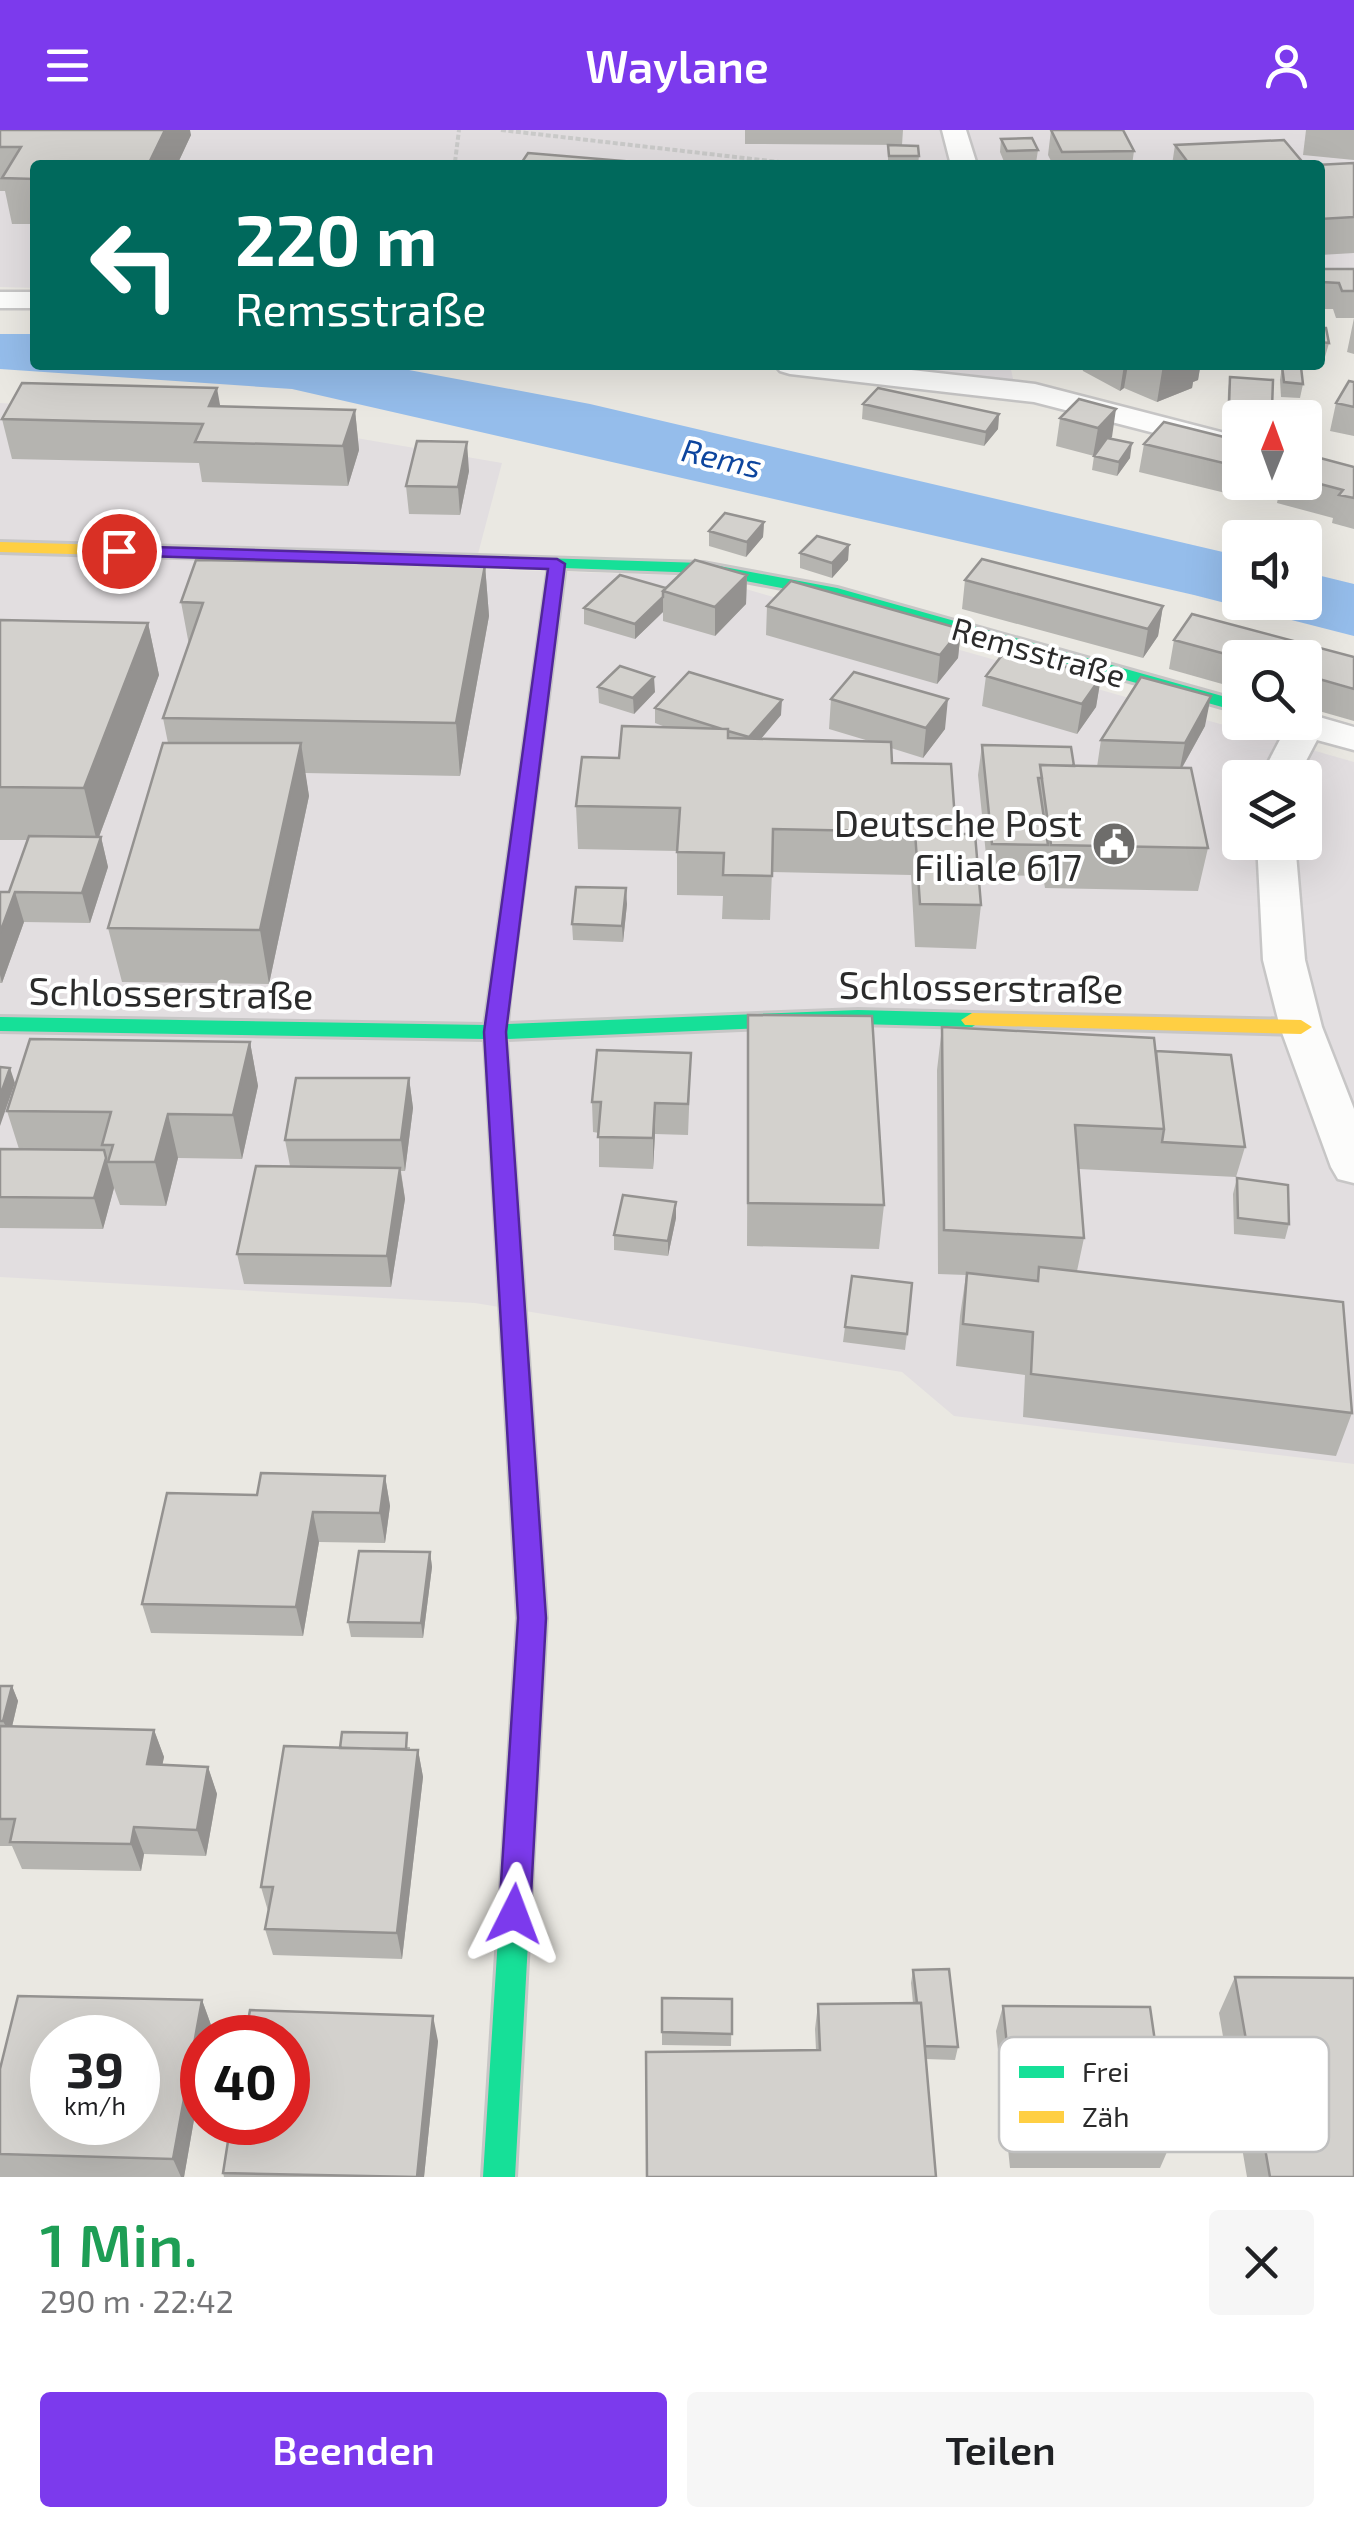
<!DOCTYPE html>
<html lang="de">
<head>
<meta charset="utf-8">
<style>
  body { margin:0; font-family:"Exo 2",sans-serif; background:#f6f6f6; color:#202124; height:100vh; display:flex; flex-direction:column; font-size:38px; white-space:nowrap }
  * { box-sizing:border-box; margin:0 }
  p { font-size:32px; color:#757577 }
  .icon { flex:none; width:55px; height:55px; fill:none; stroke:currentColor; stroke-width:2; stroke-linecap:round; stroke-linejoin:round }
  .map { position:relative; height:2047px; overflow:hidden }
  .details { display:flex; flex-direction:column; background:#fff; flex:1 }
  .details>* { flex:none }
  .hud { position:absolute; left:30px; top:30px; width:1295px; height:210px; border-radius:10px; box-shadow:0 10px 40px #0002; background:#00695c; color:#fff; overflow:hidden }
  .needle { width:65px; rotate:1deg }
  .fabs { position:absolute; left:1222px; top:270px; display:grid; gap:20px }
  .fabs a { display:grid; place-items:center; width:100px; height:100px; border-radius:10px; background:#fff; box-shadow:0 10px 40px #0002; font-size:50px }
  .speed { position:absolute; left:30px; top:1885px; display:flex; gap:20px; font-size:50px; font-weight:700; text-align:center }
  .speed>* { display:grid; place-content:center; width:130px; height:130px; border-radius:50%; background:#fff; box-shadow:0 10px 40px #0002; line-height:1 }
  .speed small { font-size:25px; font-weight:400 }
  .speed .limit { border:15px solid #d22; background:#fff; color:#111 }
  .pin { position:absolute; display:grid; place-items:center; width:85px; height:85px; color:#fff; margin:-42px; border:5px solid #fff; border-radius:50%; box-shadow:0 2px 10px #0007 }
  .me { position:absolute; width:110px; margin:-55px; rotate:3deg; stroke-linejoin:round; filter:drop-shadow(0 0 8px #0008) }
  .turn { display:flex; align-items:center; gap:35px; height:210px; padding:0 40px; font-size:45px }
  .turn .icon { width:130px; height:130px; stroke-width:2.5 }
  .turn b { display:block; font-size:70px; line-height:85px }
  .round { display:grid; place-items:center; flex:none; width:105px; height:105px; border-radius:10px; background:#f6f6f6 }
  .summary { display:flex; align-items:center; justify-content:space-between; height:170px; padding:0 40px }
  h1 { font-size:60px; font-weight:600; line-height:75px; color:#1e9e55 }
  .button { display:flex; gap:20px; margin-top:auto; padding:20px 40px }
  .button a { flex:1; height:115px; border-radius:10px; background:#7c3aed; color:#fff; font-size:40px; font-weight:600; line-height:115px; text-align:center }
  .button a+a { background:#f6f6f6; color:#202124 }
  header { display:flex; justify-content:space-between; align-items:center; height:130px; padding:0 40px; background:#7c3aed; color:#fff; font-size:45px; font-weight:600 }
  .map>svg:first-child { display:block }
</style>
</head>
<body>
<header><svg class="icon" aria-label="menu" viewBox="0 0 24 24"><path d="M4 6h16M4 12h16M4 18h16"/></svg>Waylane<svg class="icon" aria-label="person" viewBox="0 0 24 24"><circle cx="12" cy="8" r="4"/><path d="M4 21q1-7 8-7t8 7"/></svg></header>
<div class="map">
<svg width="1354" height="2047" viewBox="0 0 1354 2047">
  <rect width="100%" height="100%" fill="#eae8e2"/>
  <path fill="#e2dee0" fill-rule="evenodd" d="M0,0H1354V139H1320V35H35V158L0,157Z
    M862,235H1010L1014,253Z
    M0,273L240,288L502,333L474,439L700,446L1354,632V1334L954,1286L902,1242L475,1173L0,1147ZM1240,648H1305V712H1240Z"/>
  <path fill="#95bdeb" d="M0,204H35V235L393,237L590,274L1240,426V472H1305V442L1354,454V506L1194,465L292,259L0,239Z"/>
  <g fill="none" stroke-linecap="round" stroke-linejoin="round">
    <defs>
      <path id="street" d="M942,0H966L977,35H951Z
        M0,162H35V178H0Z
        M775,235H867L1035,254L1240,307V325L1034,272L790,244L780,241Z
        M1305,583L1354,597V620L1317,610L1297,648H1260L1285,600L1278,592H1305Z
        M1257,712H1295L1305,830L1322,897L1354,979V1053L1338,1049L1331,1037L1280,897L1263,830Z"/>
      <path id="fast" d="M349,422L703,433L837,458L1240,571V582L829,467L703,443L343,430L341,427Z
        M500,854L510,861L507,894L858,880L972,883L983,890L972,897L858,894L506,909L546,1488L515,2047H483L518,1488L485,909L0,901V887L485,895L490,861Z"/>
      <path id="slow" d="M0,412L349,422L357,427L349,432L0,422Z
        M557,430L565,435L510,861L500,868L490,861L549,435Z
        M972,883L1301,890L1312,897L1301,904L965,895L961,890Z"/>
    </defs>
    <use href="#street" stroke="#c7c6c6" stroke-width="5"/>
    <use href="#fast" stroke="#c7c6c6" stroke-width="6"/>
    <use href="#slow" stroke="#c7c6c6" stroke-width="6"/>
    <path stroke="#cacac9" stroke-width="4" stroke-dasharray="5 2.5" stroke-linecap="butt" d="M501,0L805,35
      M455,32L459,0"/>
    <use href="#street" fill="#fcfcfb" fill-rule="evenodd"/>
    <use href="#fast" fill="#16e098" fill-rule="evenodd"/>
    <use href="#slow" fill="#ffcf43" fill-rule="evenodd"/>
  </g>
  <path fill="#b5b4b0" d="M0,0L191,5L177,35H35V94H12L5,61H0Z
    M745,0H903L902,15L745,14Z
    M1051,0L1134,21L1132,35H1053L1048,25Z
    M1306,0H1354V30L1303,25Z
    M1001,9L1038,20L1036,33L1005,34L1000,22Z
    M888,15L919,26L918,35H888Z
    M1175,15L1305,35H1172Z
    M1354,33V123L1320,125V35Z
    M1320,139H1354V188H1336L1333,179H1320Z
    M1354,188V224L1347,222Z
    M1320,198L1329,213L1325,227L1320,226Z
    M1081,235H1207L1200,238L1198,250L1193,252L1192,258L1157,272L1124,258L1120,261L1083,241Z
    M1282,236L1303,254L1300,268L1281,267L1280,250Z
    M1230,247L1272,279L1270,288H1240V291L1227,290L1228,261Z
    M1354,252V306L1330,301L1336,273Z
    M1079,269L1112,307L1110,308L1130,328L1117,346L1092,340L1094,326L1056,316L1060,288Z
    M863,274L999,284L998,299L984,316L862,289Z
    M220,277L355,280L359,320L348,356L202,352L199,333L12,329L2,289Z
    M1240,311V352H1253L1242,367L1139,342L1144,314Z
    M1305,324L1354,337V399L1332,393L1333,388L1277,373L1281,352H1305Z
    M469,341L460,385L409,384L406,356Z
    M764,392L763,407L746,427L709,416V401Z
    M849,415L848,430L832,448L800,438V423Z
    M296,422L297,431L485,435L489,486L460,646L305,643L309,666L269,854L122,852L108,798L168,613L163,588L189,515L181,472L208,430Z
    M747,445L746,474L715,506L663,491V482L635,509L584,494V478L666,458Z
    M965,450L1163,476L1158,506L1143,528L962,479Z
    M767,476L961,499L958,528L937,554L766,505Z
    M0,490L148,493L159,545L99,707H101L108,737L90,793L24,792L2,853H0V762H9L28,710H0Z
    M1174,510L1354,527V591L1305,577V528H1240V559L1169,539Z
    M986,546L1101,547L1096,577L1077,604L982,576Z
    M598,557L655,562L634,584L599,573Z
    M831,569L945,599L923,628L891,618L892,633L956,704L981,775L976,819L915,817L911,745L772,742L770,790L722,789L723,766L677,765V721L578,719L576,676L619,628L668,598L655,593V578L781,585L761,609L869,611L829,599Z
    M1205,596L1182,638L1208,718L1198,761L1045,758L1043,746L988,745L978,645L982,615L1074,636L1097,637L1101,610Z
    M627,774L623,812L573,810L572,794Z
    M748,885L884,1075L879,1119L747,1116Z
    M942,897L1156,921L1245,1017L1236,1047L1079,1039L1084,1108L1077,1141L1352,1283L1336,1326L1023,1287L1025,1245L956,1236L960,1186L966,1145L938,1144L937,940Z
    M250,912L258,956L242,1029L178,1028L166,1076L120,1075L114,1058L103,1099L0,1098V1019H19L7,981Z
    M409,948L413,978L405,1041H401L405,1069L391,1157L244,1154L237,1124L290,1036L285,1010Z
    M690,953L688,1005L655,1004L653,1039L599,1037V1003L593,1002L592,972Z
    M1237,1048L1289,1094L1285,1109L1234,1104L1233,1064Z
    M676,1088L668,1126L614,1120V1105Z
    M845,1197L907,1204L905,1220L843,1212Z
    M385,1346L390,1376L385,1413L319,1412L303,1506L151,1503L142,1474L257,1365Z
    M430,1422L432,1437L423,1508L351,1507L348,1492Z
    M0,1556H12L18,1571L12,1597L154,1600L164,1627L162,1635L208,1637L217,1664L206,1726L144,1724L141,1741L22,1739L12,1716H0Z
    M410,1617V1619L418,1620L423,1647L402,1829L273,1825L265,1799L268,1781L261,1757L340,1618Z
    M913,1840L958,1917L955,1930L926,1929L816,1920L815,1899L818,1874L913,1873L911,1853Z
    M1235,1847L1354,2047H1247L1219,1883Z
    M662,1868L732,1869L731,1916L662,1915Z
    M202,1870L211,1895L209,1908H202V1944L184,2047H0V1939Z
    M1003,1876L1170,2015L1160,2038H1010L996,1901Z
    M438,1911L424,2047H224L223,2043Z"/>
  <path fill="#949290" d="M165,0H190L191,5L177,35H148Z
    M1124,235H1128L1124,258L1120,261Z
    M1163,235H1207L1200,238L1198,250L1193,252L1192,258L1157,272Z
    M217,258L224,297L209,276Z
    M1116,279L1112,307L1093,326L1098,298Z
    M355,280L359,320L348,356L343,316Z
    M999,284L998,299L984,316L986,302Z
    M467,312L469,341L460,385L458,357Z
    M1132,313L1130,328L1117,346L1119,332Z
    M1245,352H1253L1242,367Z
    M764,392L763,407L746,427L747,412Z
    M849,415L848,430L832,448V433Z
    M485,435L489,486L460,646L456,593Z
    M747,445L746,474L715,506V477Z
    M663,467V482L635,509V494Z
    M1163,476L1158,506L1143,528L1148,499Z
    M148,493L159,545L97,712L84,658Z
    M961,499L958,528L937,554L940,525Z
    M654,547L655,562L634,584L633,568Z
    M1101,547L1096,577L1077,604L1082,574Z
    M1211,566L1205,596L1179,643L1185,613Z
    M948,569L945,599L923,628L926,598Z
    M782,570L781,585L749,623V607Z
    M301,613L309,666L269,854L260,800Z
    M101,707L108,737L90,793L82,763Z
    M626,758L627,774L623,812L622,796Z
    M15,762L24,792L2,853L0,845V803Z
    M250,912L258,956L242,1029L233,985Z
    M10,938L15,953L0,996V966Z
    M409,948L413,978L405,1041L401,1010Z
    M655,973V1004L653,1039V1008Z
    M168,984L178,1028L166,1076L155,1032Z
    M106,1028L114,1058L103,1099L94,1068Z
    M400,1038L405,1069L391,1157L387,1126Z
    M676,1072V1088L668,1126V1111Z
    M385,1346L390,1376L385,1413L380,1383Z
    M313,1382L319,1412L303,1506L296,1477Z
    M430,1422L432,1437L423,1508L421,1493Z
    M12,1556L18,1571L10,1605L3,1591Z
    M154,1600L164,1627L157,1662L147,1634Z
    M418,1620L423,1647L402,1829L397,1803Z
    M208,1637L217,1664L206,1726L197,1700Z
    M134,1697L144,1724L141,1741L131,1714Z
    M202,1870L211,1895L209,1908H202V1944L184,2047H181L173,2029Z
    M433,1886L438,1911L424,2047H417Z"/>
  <path fill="#d3d1cd" stroke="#949290" stroke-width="2.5" fill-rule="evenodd" d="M0,0H165L148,35H35V49L2,48L21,17H0Z
    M1051,0H1123L1134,21L1062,22Z
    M1032,8L1038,20L1007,21L1001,9Z
    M1284,10L1305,35H1190L1175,15Z
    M888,15L918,16L919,26H889Z
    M528,23L671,35H520Z
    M1354,33V87L1320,89V35H1316Z
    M1320,139H1354V161H1342L1339,153L1322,152L1320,147Z
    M1320,198H1326L1329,213L1320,212Z
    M1282,236L1301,237L1303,254L1284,252Z
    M1230,247L1273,250L1272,279L1229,276Z
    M1349,251L1354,252V277L1336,273Z
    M22,253L217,258L209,276L355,280L343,316L195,312L203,294L2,289Z
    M878,258L999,284L986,302L863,274Z
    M1079,269L1116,279L1098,298L1060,288Z
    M1164,292L1240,311V337L1144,314Z
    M1107,308L1132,313L1119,332L1094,326Z
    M417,311L467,312L458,357L406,356Z
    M1305,324L1354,337V368L1339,365L1343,360L1305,350Z
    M725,383L764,392L747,412L709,401Z
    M817,406L849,415L832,433L800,423Z
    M211,420L296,422L293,431L208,430Z
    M982,429L1163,476L1148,499L965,450Z
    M196,430L485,435L456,593L163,588L203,473L181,472Z
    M695,430L747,445L715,477L663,461Z
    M620,445L666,458L663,461V467L635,494L584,478Z
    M791,451L961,499L940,525L767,476Z
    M1192,484L1354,527V559L1305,545V528H1240L1174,510Z
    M0,490L148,493L84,658L0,657Z
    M1006,520L1101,547L1082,574L986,546Z
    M620,536L654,547L633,568L598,557Z
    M689,542L782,570L749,607L728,601V599H722L655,578Z
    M854,542L948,569L926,598L831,569Z
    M1141,547L1211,566L1185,613L1101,610Z
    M622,596L728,599V608L891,612L892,633L951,634L956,704H975L981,775L920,774L915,702L773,699L772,746L723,745L724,723L677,722L680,678L576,676L582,627L619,628Z
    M163,613H301L260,800L108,798Z
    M982,615L1071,617L1074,636L1040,635L1042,648H1038L1048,715L992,714Z
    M1040,635L1191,638L1208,718L1051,715Z
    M29,706L101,707L82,763L15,762L0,803V762H9Z
    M576,757L626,758L622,796L572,794Z
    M748,885L872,886L884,1075L748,1073Z
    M942,897L1154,908L1164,999L1075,995L1084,1108L944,1100Z
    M30,909L250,912L233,985L168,984L155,1032H108L113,1015H102L111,982L7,981Z
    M597,920L691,923L688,974L655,973L653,1008L598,1007L601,972H592Z
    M1156,921L1231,925L1245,1017L1162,1012L1164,999Z
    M0,937L10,938L0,966Z
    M296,948H409L401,1010H285Z
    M0,1019L104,1020L106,1028L94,1068L0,1067Z
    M256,1036L400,1038L387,1126L237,1124Z
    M1237,1048L1288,1055L1289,1094L1238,1088Z
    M623,1065L676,1072L668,1111L614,1105Z
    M1039,1137L1343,1172L1352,1283L1031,1244L1033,1202L963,1194L967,1143L1038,1151Z
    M852,1146L912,1153L907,1204L845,1197Z
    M261,1343L385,1346L380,1383L313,1382L296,1477L142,1474L167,1363L257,1365Z
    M359,1421L430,1422L421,1493L348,1492Z
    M0,1556H12L3,1591H0Z
    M0,1596L154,1600L147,1634L208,1637L197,1700L134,1697L131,1714L10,1712L15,1689H0Z
    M342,1602L407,1603L406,1619L340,1618Z
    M284,1616L418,1620L397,1803L265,1799L273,1757H261Z
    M949,1839L958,1917L925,1916L921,1873H917L913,1840Z
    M1235,1847L1354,1848V2047H1270Z
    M18,1866L202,1870L173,2029L0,2024V1939ZM52,1908H138V1992H52Z
    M662,1868L732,1869V1904L662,1902Z
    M921,1873L936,2047H647L646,1922L820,1920L818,1874Z
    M1003,1876L1150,1877L1170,2015H1017Z
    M250,1880L433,1886L417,2047L223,2043L231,1992H288V1908H245Z"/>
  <path fill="#7c3aed" stroke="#51269a" stroke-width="2.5" d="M119,416L557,429L565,434L506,902L546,1488L530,1784L525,1795L514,1799L504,1795L499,1784L518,1488L484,902L548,439L113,425V417Z"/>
  <defs>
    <symbol id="civic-disc" viewBox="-11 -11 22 22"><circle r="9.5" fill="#6e6d6b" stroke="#fff"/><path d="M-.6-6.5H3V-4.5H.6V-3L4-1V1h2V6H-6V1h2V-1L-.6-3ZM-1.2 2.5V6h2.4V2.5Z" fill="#fff"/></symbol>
  </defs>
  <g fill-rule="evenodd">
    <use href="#civic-disc" x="1089" y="689" width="50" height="50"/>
  </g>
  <g text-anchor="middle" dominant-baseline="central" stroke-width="8" stroke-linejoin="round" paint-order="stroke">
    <g font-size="32" font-style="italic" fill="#0d459e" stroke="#fff">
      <text transform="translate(722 327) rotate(13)">Rems</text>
    </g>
    <g font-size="32" fill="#2b2b2b" stroke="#fff">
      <text transform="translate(1039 521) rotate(16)">Remsstraße</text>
    </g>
    <g font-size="38" fill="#2b2b2b" stroke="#fff" text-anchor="end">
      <text x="1082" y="692">Deutsche Post<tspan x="1082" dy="44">Filiale 617</tspan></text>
    </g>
    <g font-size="38" fill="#2b2b2b" stroke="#fff">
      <text transform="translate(981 856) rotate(1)">Schlosserstraße</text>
      <text transform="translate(171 862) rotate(1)">Schlosserstraße</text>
    </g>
  </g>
  <rect x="999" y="1907" width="330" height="115" rx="15" fill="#fff" stroke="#bfbfbf" stroke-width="2.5"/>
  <rect x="1019" y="1936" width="45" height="12" fill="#16e098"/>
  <rect x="1019" y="1981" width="45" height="12" fill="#ffcf43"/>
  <g font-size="28" fill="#2b2b2b">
    <text x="1082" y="1952">Frei</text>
    <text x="1082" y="1997">Zäh</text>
  </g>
</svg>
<div class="fabs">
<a><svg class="needle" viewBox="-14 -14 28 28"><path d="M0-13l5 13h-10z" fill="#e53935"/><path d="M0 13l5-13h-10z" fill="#757577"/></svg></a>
<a><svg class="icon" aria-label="sound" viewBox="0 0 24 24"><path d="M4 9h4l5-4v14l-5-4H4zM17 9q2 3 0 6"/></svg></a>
<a><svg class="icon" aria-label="search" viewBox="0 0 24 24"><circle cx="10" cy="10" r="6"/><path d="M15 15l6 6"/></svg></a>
<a><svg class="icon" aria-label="layers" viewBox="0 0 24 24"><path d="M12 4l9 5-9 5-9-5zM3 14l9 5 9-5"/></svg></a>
</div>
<div class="speed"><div>39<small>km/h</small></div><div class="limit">40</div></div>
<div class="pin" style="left:119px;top:421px;background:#d93025"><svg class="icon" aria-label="arrive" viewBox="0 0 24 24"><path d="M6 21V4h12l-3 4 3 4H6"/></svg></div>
<svg class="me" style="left:514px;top:1784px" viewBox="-20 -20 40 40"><path d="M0-17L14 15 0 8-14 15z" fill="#7c3aed" stroke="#fff" stroke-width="4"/></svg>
<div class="hud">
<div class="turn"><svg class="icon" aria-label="left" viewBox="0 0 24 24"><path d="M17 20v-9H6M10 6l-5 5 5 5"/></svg><div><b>220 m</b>Remsstraße</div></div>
</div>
</div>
<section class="details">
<div class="summary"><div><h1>1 Min.</h1><p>290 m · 22:42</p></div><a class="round"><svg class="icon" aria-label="close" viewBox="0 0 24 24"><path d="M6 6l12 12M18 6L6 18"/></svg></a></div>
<div class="button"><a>Beenden</a><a>Teilen</a></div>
</section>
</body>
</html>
